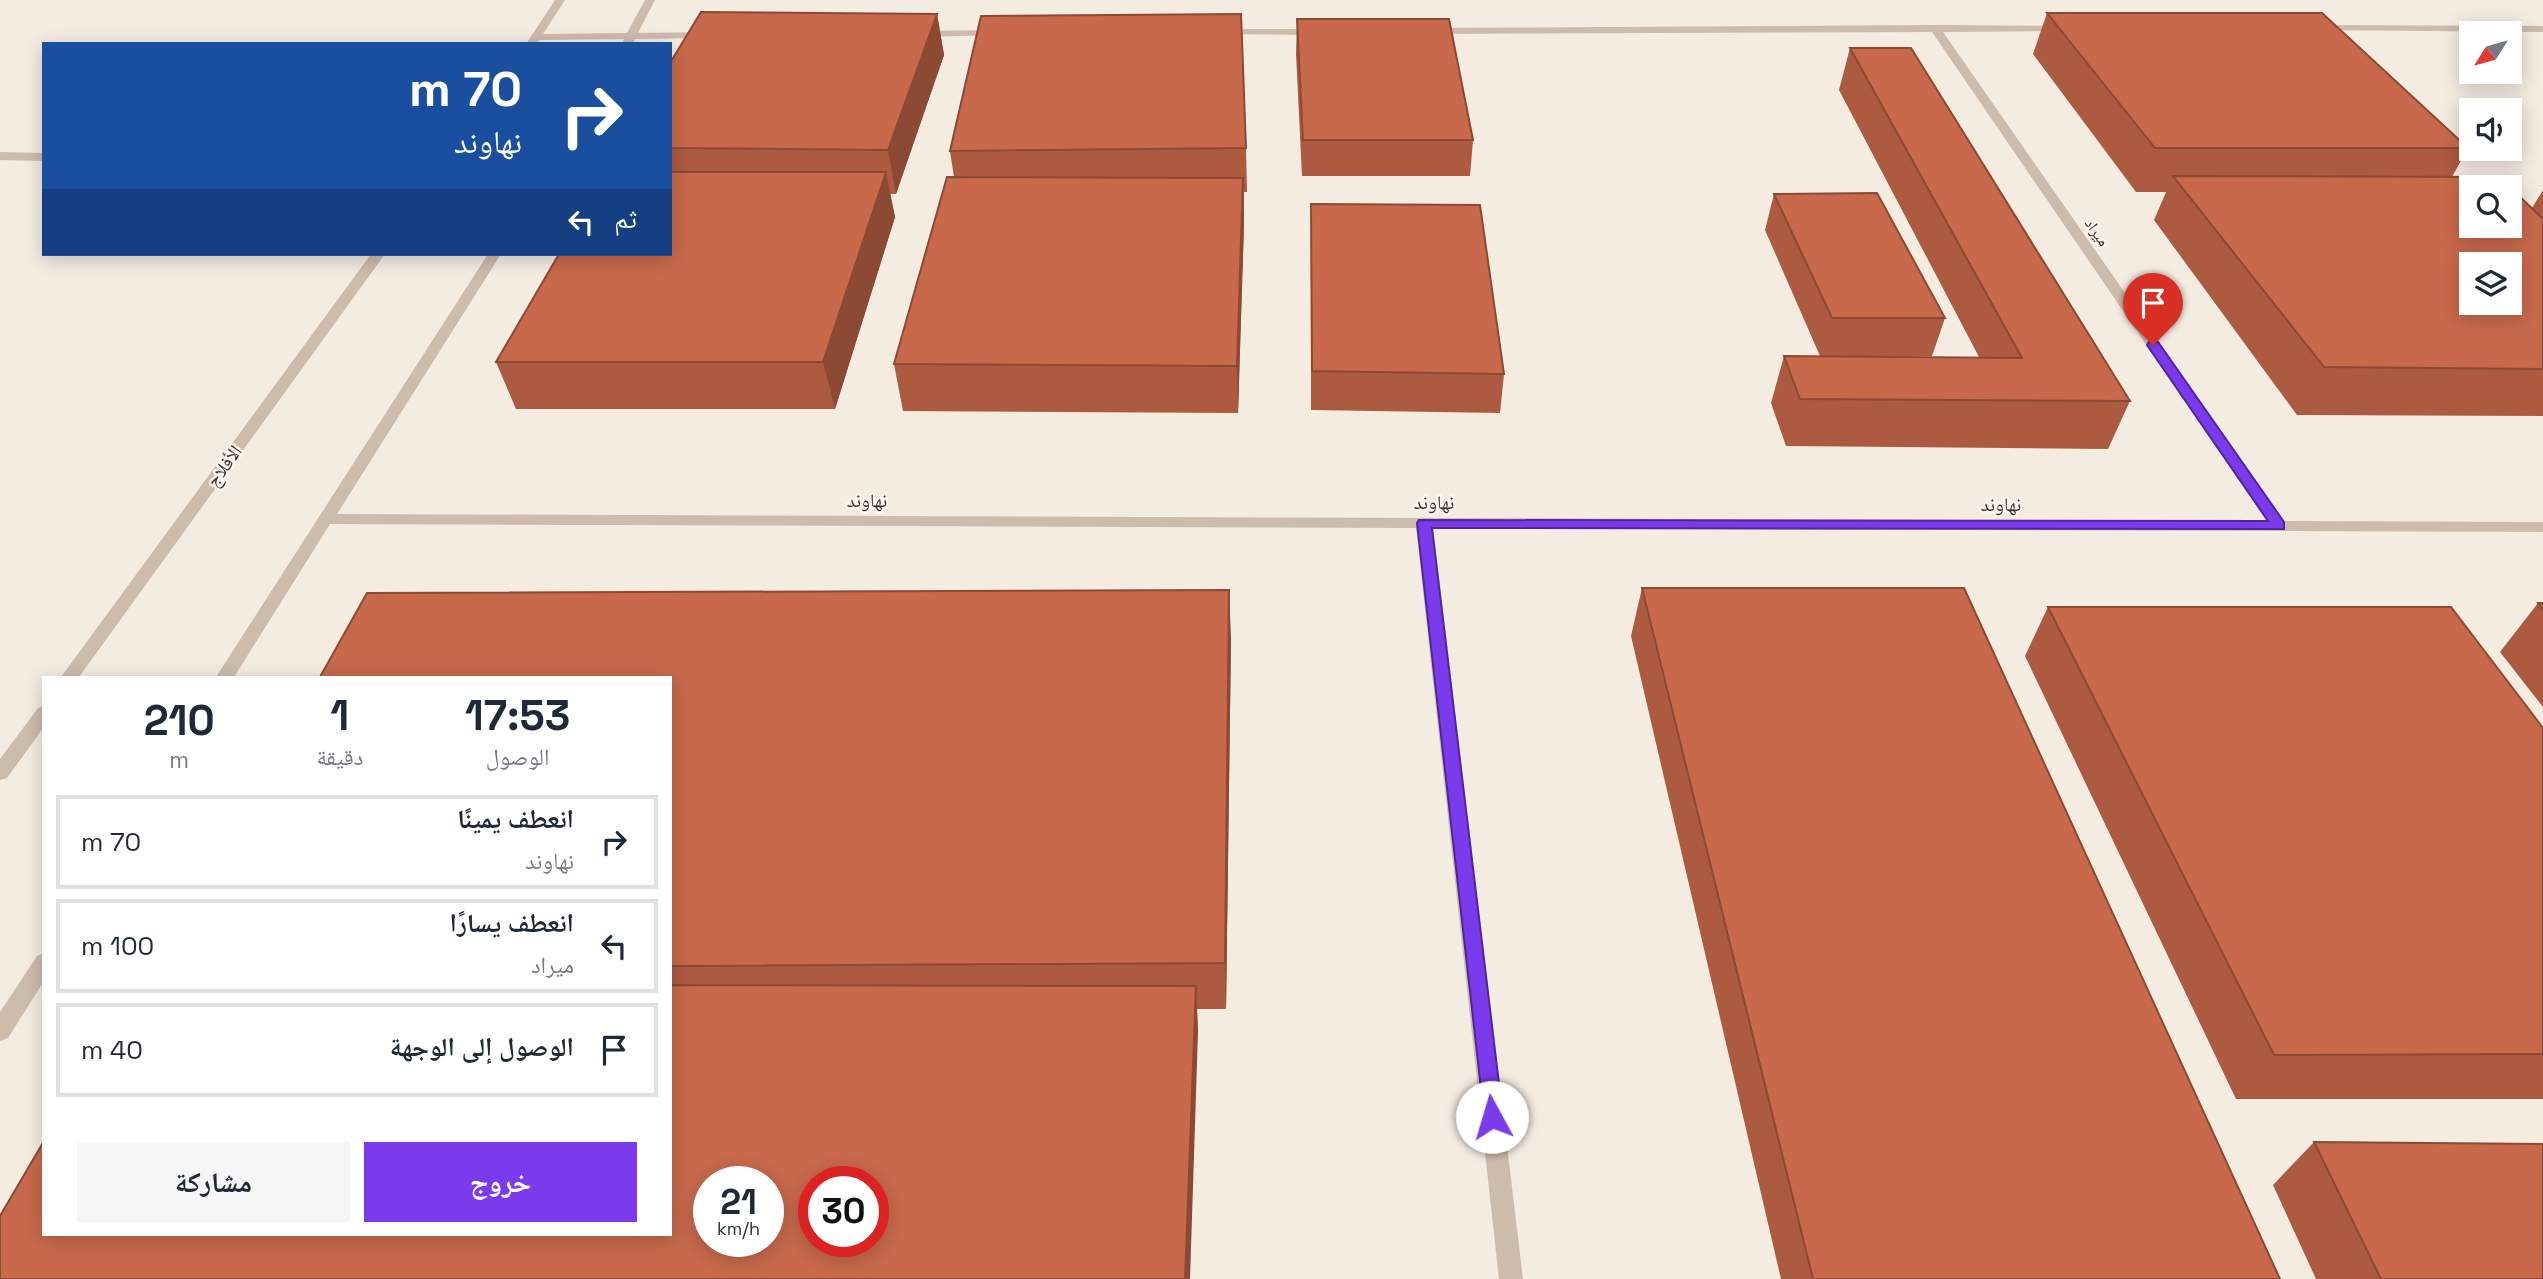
<!DOCTYPE html>
<html lang="ar">
<head>
<meta charset="utf-8">
<style>
  body { margin:0; font-family:"Space Grotesk","Noto Naskh Arabic",sans-serif; background:#f6f6f7; color:#1f2937; direction:rtl; height:100vh; display:flex; flex-direction:column; font-size:26px; white-space:nowrap }
  * { box-sizing:border-box; margin:0 }
  p { font-size:23px; color:#747a83 }
  .icon { flex:none; width:38px; height:38px; fill:none; stroke:currentColor; stroke-width:2; stroke-linecap:round; stroke-linejoin:round }
  .map { position:relative; flex:1; overflow:hidden; direction:ltr }
  .drawer { position:absolute; left:42px; top:676px; width:630px; height:560px; display:flex; flex-direction:column; background:#fff; border-radius:0px; box-shadow:0 4px 18px #0003; direction:rtl }
  .drawer>* { flex:none }
  .guide { position:absolute; left:42px; top:42px; width:630px; height:214px; border-radius:0px; box-shadow:0 4px 18px #0003; direction:rtl; background:#1a4fa0; color:#fff; overflow:hidden }
  .needle { width:46px; rotate:233deg }
  .tools { position:absolute; left:2459px; top:21px; display:grid; gap:14px }
  .tools a { display:grid; place-items:center; width:63px; height:63px; border-radius:0px; background:#fff; box-shadow:0 4px 18px #0003; font-size:35px }
  .speed { position:absolute; left:693px; top:1166px; display:flex; gap:14px; font-size:35px; font-weight:700; text-align:center }
  .speed>* { display:grid; place-content:center; width:91px; height:91px; border-radius:50%; background:#fff; box-shadow:0 4px 18px #0003; line-height:1 }
  .speed small { font-size:18px; font-weight:400 }
  .speed .limit { border:10px solid #d22; background:#fff; color:#111 }
  .pin { position:absolute; display:grid; place-items:center; width:60px; height:60px; color:#fff; margin:-72px -30px; border-radius:50% 50% 50% 0; rotate:-45deg; box-shadow:0 0 7px #0007 }
  .pin .icon { rotate:45deg }
  .me { position:absolute; width:77px; margin:-38px; rotate:354deg; stroke-linejoin:round; filter:drop-shadow(0 0 5px #0008) }
  .turn { display:flex; align-items:center; gap:24px; height:147px; padding:0 35px; font-size:32px }
  .turn .icon { width:91px; height:91px; stroke-width:2.5 }
  .turn b { display:block; font-size:49px; line-height:60px }
  .then { display:flex; align-items:center; height:66px; padding:0 35px; background:#0003; gap:14px; font-size:26px }
  .eta { display:flex; justify-content:space-evenly; align-items:center; height:119px; text-align:center }
  .eta b { font-size:42px; font-weight:700; line-height:49px }
  .button { display:flex; gap:14px; margin-top:auto; padding:14px 35px }
  .button a { flex:1; height:80px; border-radius:0px; background:#7c3aed; color:#fff; font-size:28px; font-weight:700; line-height:80px; text-align:center }
  .button a+a { background:#f6f6f7; color:#1f2937 }
  ul { padding:0; list-style:none }
  li { display:flex; align-items:center; gap:21px; height:94px; margin:0 14px 10px; padding:0 21px; border:4px solid #e0e1e3; border-radius:0px }
  li div { flex:1 }
  li b { display:block; font-size:26px }
  li em { font-style:normal }
  .map>svg:first-child { display:block }
</style>
</head>
<body>
<div class="map">
<svg width="2543" height="1279" viewBox="0 0 2543 1279">
  <rect width="100%" height="100%" fill="#f4ebe1"/>
  <g fill="none" stroke-linecap="round" stroke-linejoin="round">
    <path fill="#cdbbac" fill-rule="evenodd" d="M555,0H565L543,34L627,33L645,0H655L638,33L711,32L716,35L711,38L635,39L633,44H622L624,39L539,40L537,44H526Z
      M1935,25L2069,26V30L2065,31L1943,32L2284,521L2543,522V532L1433,528L1523,1279H1499L1416,528L330,524L234,677H216L488,254H501L337,514L2267,521L1932,32L1428,34L1423,31L1428,28Z
      M2317,25L2543,26V32L2313,30V26Z
      M1218,29H1320L1325,32L1320,35L1214,34V30Z
      M1001,30L1005,31V35L917,37L912,34L917,31Z
      M0,152L44,153V161L0,160Z
      M371,254H385L79,677H61Z
      M44,706V727L7,778L0,780V759L38,708Z
      M44,953V981L8,1038L0,1041V1012L37,956Z"/>
  </g>
  <path fill="#ac5a40" d="M2047,13L2468,148L2452,177L2532,208L2543,190V416L2297,415L2154,220L2166,192H2136L2033,54Z
    M937,14L944,55L896,194H890L895,217L835,409H516L496,362L670,254V63Z
    M1297,19L1473,140L1470,176H1302L1296,54Z
    M1850,48L2130,401L2108,449L1786,446L1771,403L1784,356H1820L1765,230L1774,194L1945,318L1932,356L1866,357H1979L1839,90Z
    M1246,148L1247,192H1244V223L1238,413L903,411L894,364L954,177L950,151Z
    M1311,204L1504,374L1500,413L1311,410Z
    M1642,588L2280,1279H1781L1631,636Z
    M2538,603H2543V707L2500,652Z
    M2048,607L2543,728V1099H2236L2025,656Z
    M1231,638L1226,1009H1197L1198,1032L670,1234V677Z
    M2314,1142L2543,1279H2316L2273,1185Z"/>
  <path fill="#8c4a34" d="M937,14L944,55L896,194L888,150Z
    M886,172L895,217L835,409L823,362Z
    M1243,178L1244,223L1238,413L1237,366Z
    M1229,590L1231,638L1226,1009L1225,963Z
    M1196,986L1198,1032L1190,1279H1185Z"/>
  <path fill="#c8694b" stroke="#8c4a34" stroke-width="2" fill-rule="evenodd" d="M701,12L937,14L888,150L670,148V63Z
    M2047,13H2322L2468,148H2155Z
    M1241,14L1246,148L950,151L981,16Z
    M1297,19H1449L1473,140H1303Z
    M1850,48H1911L2130,401L1800,399L1784,356L2022,358Z
    M670,172H886L823,362H496L559,254H670Z
    M2173,176L2499,177L2509,187H2471V226H2510V187L2543,219V369L2324,367ZM2471,264H2510V303H2471Z
    M947,177L1243,178L1237,366L894,364Z
    M1877,193L1945,318H1832L1774,194Z
    M1311,204L1480,205L1504,374L1312,371Z
    M1642,588H1964L2280,1279H1813Z
    M1229,590L1225,963L670,966V677H320L367,593Z
    M2538,603H2543V610Z
    M2048,607H2451L2543,728V1054L2274,1055Z
    M670,985L1196,986L1185,1279H0V1216L44,1141V1234H670ZM709,1181H768V1241H709ZM814,1181H873V1241H814Z
    M2314,1142L2543,1144V1279H2381Z"/>
  <path fill="#7c3aed" stroke="#51269a" stroke-width="2" d="M2149,342H2158L2284,522V529L1432,528L1503,1117L1500,1124L1492,1127L1485,1124L1417,523L1419,520L2268,521L2147,345Z"/>
  <g text-anchor="middle" dominant-baseline="central" stroke-width="5" stroke-linejoin="round" paint-order="stroke">
    <g font-size="16" fill="#3b302b" stroke="#fbf5ee">
      <text transform="translate(2097 232) rotate(55)">ميراد</text>
    </g>
    <g font-size="19" fill="#3b302b" stroke="#fbf5ee">
      <text transform="translate(224 466) rotate(-54)">الأفلاج</text>
      <text x="867" y="500">نهاوند</text>
      <text x="1434" y="502">نهاوند</text>
      <text x="2001" y="504">نهاوند</text>
    </g>
  </g>
</svg>
<div class="tools">
<a><svg class="needle" viewBox="-14 -14 28 28"><path d="M0-13l5 13h-10z" fill="#e53935"/><path d="M0 13l5-13h-10z" fill="#747a83"/></svg></a>
<a><svg class="icon" aria-label="sound" viewBox="0 0 24 24"><path d="M4 9h4l5-4v14l-5-4H4zM17 9q2 3 0 6"/></svg></a>
<a><svg class="icon" aria-label="search" viewBox="0 0 24 24"><circle cx="10" cy="10" r="6"/><path d="M15 15l6 6"/></svg></a>
<a><svg class="icon" aria-label="layers" viewBox="0 0 24 24"><path d="M12 4l9 5-9 5-9-5zM3 14l9 5 9-5"/></svg></a>
</div>
<div class="speed"><div>21<small>km/h</small></div><div class="limit">30</div></div>
<div class="pin" style="left:2153px;top:345px;background:#d93025"><svg class="icon" aria-label="arrive" viewBox="0 0 24 24"><path d="M6 21V4h12l-3 4 3 4H6"/></svg></div>
<svg class="me" style="left:1492px;top:1117px" viewBox="-20 -20 40 40"><circle r="19" fill="#fff"/><path d="M0-13L10 11 0 6-10 11z" fill="#7c3aed"/></svg>
<div class="guide">
<div class="turn"><svg class="icon" aria-label="right" viewBox="0 0 24 24"><path d="M7 20v-9h11M14 6l5 5-5 5"/></svg><div><b>70 m</b>نهاوند</div></div>
<div class="then">ثم<svg class="icon" aria-label="left" viewBox="0 0 24 24"><path d="M17 20v-9H6M10 6l-5 5 5 5"/></svg></div>
</div>
<section class="drawer">
<div class="eta">
<div><b>17:53</b><p>الوصول</p></div>
<div><b>1</b><p>دقيقة</p></div>
<div><b>210</b><p>m</p></div>
</div>
<ul>
<li><svg class="icon" aria-label="right" viewBox="0 0 24 24"><path d="M7 20v-9h11M14 6l5 5-5 5"/></svg><div><b>انعطف يمينًا</b><p>نهاوند</p></div><em>70 m</em></li>
<li><svg class="icon" aria-label="left" viewBox="0 0 24 24"><path d="M17 20v-9H6M10 6l-5 5 5 5"/></svg><div><b>انعطف يسارًا</b><p>ميراد</p></div><em>100 m</em></li>
<li><svg class="icon" aria-label="arrive" viewBox="0 0 24 24"><path d="M6 21V4h12l-3 4 3 4H6"/></svg><div><b>الوصول إلى الوجهة</b></div><em>40 m</em></li>
</ul>
<div class="button"><a>خروج</a><a>مشاركة</a></div>
</section>
</div>
</body>
</html>
